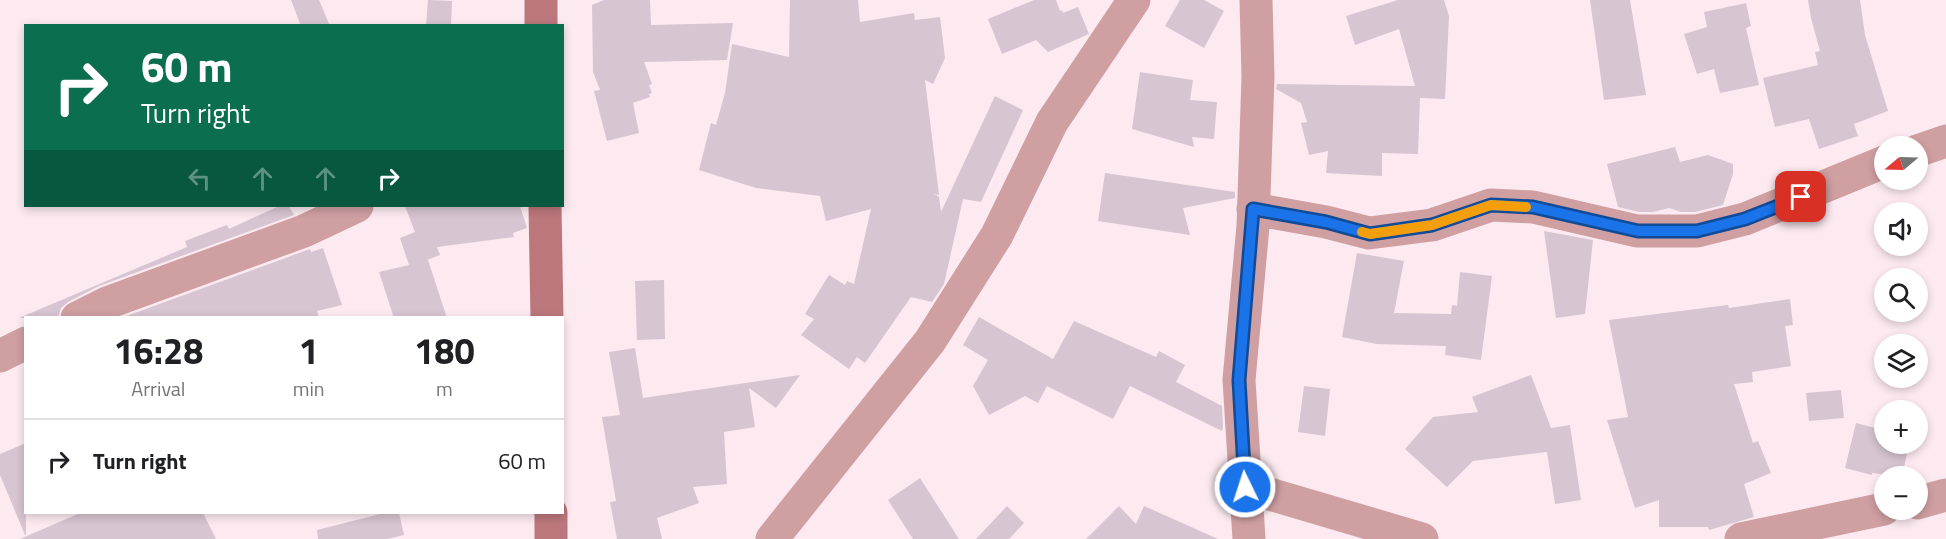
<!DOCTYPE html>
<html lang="en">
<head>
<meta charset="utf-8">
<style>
  body { margin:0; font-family:"Titillium Web",sans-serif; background:#f2f2f2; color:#202124; height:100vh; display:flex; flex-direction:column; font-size:22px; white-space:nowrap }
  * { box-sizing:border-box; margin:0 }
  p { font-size:20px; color:#757577 }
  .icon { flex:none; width:33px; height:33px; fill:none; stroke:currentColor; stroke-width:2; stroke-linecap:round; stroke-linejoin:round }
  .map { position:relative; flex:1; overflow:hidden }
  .panel { position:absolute; left:24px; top:316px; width:540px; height:198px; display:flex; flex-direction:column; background:#fff; border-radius:0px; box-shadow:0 3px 9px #0003 }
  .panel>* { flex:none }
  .banner { position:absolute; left:24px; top:24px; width:540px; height:183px; border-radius:0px; box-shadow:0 3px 9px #0003; background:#0b6e4f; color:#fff; overflow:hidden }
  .needle { width:39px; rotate:251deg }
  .fabs { position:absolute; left:1874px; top:136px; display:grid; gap:12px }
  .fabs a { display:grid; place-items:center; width:54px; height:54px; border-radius:50%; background:#fff; box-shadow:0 3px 9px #0003; font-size:30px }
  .pin { position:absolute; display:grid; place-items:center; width:51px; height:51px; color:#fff; margin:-26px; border-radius:12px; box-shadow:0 3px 9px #0006 }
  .me { position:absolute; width:66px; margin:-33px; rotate:356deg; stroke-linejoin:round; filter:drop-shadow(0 0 4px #0008) }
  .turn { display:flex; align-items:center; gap:21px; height:126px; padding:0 18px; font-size:27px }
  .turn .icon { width:78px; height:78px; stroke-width:2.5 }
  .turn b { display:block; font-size:42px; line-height:51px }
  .lanes { display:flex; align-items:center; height:57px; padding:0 18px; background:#0003; justify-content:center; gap:30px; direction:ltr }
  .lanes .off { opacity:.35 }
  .eta { display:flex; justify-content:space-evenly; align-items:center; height:102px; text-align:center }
  .eta b { font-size:36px; font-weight:700; line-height:42px }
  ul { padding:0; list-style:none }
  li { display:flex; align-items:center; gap:18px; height:84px; padding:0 18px; border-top:2px solid #e0e0e0 }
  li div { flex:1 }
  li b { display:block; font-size:22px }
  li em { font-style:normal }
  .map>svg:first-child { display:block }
</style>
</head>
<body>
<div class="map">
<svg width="1946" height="539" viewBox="0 0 1946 539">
  <rect width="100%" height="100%" fill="#fceaf0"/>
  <path fill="#d7c5d1" d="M291,0H319L330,26H301Z
    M428,0L452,1L451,26H426Z
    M604,0H650L651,25L733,23L727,60L644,62L652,84L649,85L652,93L649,94L650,97L633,103L639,133L607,141L594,91L600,90L593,72L592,5Z
    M790,0H858L860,22L914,13L915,20L940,17L945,58L933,84L925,80L939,195L934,194L939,197L941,212L995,96L1023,110L981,202L963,199L944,284L932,302L911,297L865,363L857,357L849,369L801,335L814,319L805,314L829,275L845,285L847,281L854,284L871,209L826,221L820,196L756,188L699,170L711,123L716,125L725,93L732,44L789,57Z
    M1034,0H1056L1060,11L1062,10L1063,13L1078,7L1089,34L1048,52L1036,40L1002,54L988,19Z
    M1180,0H1204L1224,11L1204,48L1165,26Z
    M1398,0H1444L1449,16L1445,99L1420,98L1418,154L1382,153V176L1326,173L1328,151L1309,155L1301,123L1307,122L1301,103L1276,89L1277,84L1415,86L1399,29L1355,45L1346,16Z
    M1590,0H1630L1646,95L1604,100Z
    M1808,0H1860L1865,35L1888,111L1854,124L1858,136L1819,149L1809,119L1775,127L1763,78L1818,65L1815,52L1820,51L1811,18Z
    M1746,3L1751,26L1746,28L1759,85L1720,93L1714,69L1697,74L1684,34L1707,27L1704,12Z
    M1140,72L1193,80L1190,100L1217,102L1214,139L1192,137L1194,147L1132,129Z
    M1675,147L1680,162L1708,155L1733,164V174L1723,205L1695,212H1681L1669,208L1653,212H1639L1618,207L1607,164Z
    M1105,173L1235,192V198L1183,208L1190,235L1098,221Z
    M279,206H289L294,215L99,286L68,302L61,308L58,318H19L187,247L185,241L227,225L229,229Z
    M405,206H520L527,228L513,233L514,237L437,247L440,255L427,260H428L447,318H394L379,272L409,265L400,238L415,232Z
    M1544,231L1593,240L1585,314L1556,318Z
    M323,248L342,305L317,311L319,318H121L310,249L311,252Z
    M1357,253L1404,261L1394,313L1451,314L1452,305L1457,306L1460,272L1492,276L1481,360L1445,355L1446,346L1377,344L1342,337Z
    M664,280L665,339L637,340L635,281Z
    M1790,299L1793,325L1785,326L1791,366L1752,372L1753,382L1734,384L1753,443L1758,441L1771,473L1744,484L1754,517L1709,530L1708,527H1659V500L1635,508L1607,420L1628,417L1609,320L1728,305L1729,308Z
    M979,317L1053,359L1074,321L1156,357L1159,351L1185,365L1176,382L1222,406L1223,428L1222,431L1130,386L1113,419L1047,386L1038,403L1025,396L989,415L973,386L988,360L963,345Z
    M635,348L643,398L800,375L776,408L749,388L755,427L724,432L727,484L693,487L699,503L657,518L662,539H617L610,502L616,501L602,417L620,415L609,352Z
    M1531,375L1551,428L1570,425L1581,500L1555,504L1547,452L1473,461L1447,487L1405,449L1433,417L1478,412L1472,397Z
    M1304,386L1330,389L1325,436L1298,432Z
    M1841,390L1844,418L1809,421L1806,393Z
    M1856,423L1883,430L1879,444H1909L1902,477L1872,473V475L1845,468Z
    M26,443V535H25L0,475V454Z
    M920,478L959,539H913L888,500Z
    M1007,506L1024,523L1009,539H976Z
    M1119,506L1136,524L1144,506L1218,539H1086Z
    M80,513H203L216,539H20Z
    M384,513H399L404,535L387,539H318L317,530Z"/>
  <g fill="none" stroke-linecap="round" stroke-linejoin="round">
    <path stroke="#cf9fa2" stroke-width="33" d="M1917,151L1946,141
      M1253,209L1326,222L1369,233L1432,225L1491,205L1533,207L1637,231H1697L1745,219L1884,162
      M77,318L107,303L304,231L357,206
      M0,356L26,343
      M1246,487L1422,539
      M1917,503L1946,495
      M772,539L930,341L997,235L1052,122L1134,0
      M1249,539L1239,380L1253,226L1258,77L1256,0
      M1741,539L1884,509"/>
    <path stroke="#bb777c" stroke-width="33" d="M541,0V26
      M545,206L547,318
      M551,513V539"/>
  </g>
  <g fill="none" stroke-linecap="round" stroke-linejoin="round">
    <defs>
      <path id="route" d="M1245,487L1239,380L1253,209L1326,222L1370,234L1432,225L1491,205L1533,207L1638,231H1697L1745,219L1801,197"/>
    </defs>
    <use href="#route" stroke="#114b97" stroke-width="15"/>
    <use href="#route" stroke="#1a73e8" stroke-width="10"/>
    <path stroke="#f59e0b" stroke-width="10" d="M1362,232L1370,234L1432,225L1491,205L1526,207"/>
  </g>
</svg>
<div class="fabs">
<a><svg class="needle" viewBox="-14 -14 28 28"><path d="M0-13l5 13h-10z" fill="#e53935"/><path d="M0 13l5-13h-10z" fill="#757577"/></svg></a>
<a><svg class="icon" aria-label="sound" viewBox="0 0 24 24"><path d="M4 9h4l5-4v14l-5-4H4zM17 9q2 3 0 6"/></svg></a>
<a><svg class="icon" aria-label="search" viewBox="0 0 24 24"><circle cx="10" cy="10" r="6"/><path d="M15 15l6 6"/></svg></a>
<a><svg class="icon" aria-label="layers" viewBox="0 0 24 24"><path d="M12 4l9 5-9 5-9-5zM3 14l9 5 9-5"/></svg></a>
<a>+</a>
<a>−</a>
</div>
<div class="pin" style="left:1801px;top:197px;background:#d93025"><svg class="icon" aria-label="arrive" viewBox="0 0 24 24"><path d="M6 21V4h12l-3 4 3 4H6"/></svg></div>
<svg class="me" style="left:1245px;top:487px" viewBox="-20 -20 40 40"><circle r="17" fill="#1a73e8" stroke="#fff" stroke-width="3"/><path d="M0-11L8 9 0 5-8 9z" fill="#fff"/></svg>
<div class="banner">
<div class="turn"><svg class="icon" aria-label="right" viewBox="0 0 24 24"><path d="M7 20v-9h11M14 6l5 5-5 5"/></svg><div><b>60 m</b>Turn right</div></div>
<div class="lanes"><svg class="icon off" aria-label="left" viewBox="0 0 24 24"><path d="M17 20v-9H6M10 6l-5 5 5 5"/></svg><svg class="icon off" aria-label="ahead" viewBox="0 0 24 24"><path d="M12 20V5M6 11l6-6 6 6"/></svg><svg class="icon off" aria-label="ahead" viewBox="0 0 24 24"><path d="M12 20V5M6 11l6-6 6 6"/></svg><svg class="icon" aria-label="right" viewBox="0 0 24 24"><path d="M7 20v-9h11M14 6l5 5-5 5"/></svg></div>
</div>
<section class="panel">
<div class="eta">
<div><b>16:28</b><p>Arrival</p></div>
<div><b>1</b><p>min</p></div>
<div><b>180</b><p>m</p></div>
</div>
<ul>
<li><svg class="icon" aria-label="right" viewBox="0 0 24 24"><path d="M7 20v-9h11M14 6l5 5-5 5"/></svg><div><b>Turn right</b></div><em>60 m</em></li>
</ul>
</section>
</div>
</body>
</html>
